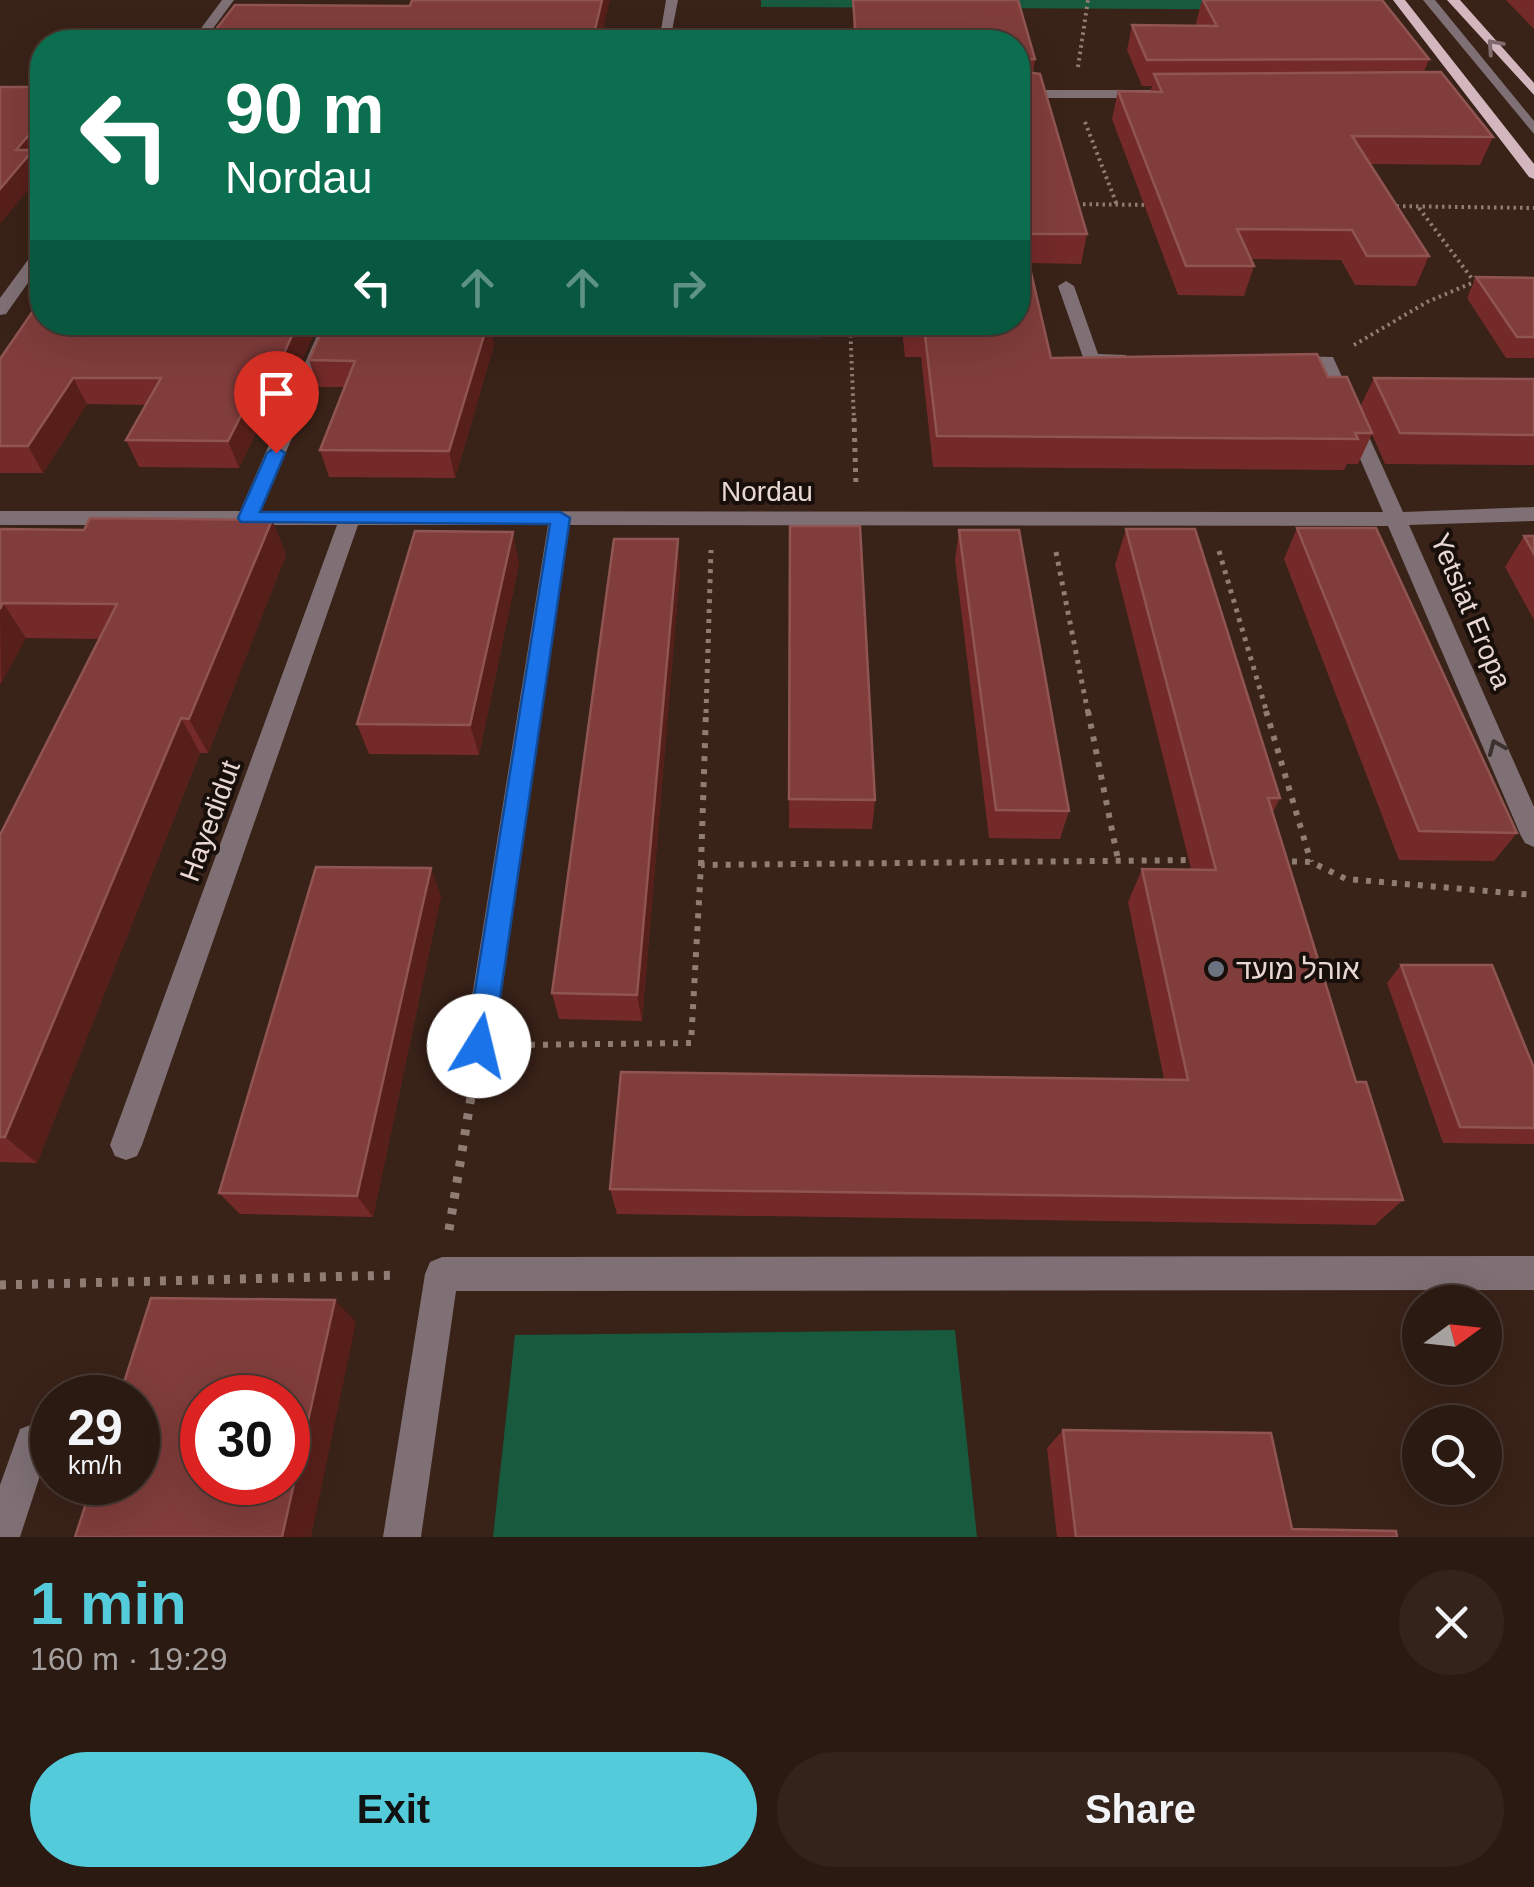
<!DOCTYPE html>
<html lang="en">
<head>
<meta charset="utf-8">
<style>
  body { margin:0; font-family:Arial,"Noto Sans Hebrew",sans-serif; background:#33231b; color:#f1f3f6; height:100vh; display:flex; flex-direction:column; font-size:38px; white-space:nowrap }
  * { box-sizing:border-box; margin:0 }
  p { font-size:32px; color:#a6a19f }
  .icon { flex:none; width:55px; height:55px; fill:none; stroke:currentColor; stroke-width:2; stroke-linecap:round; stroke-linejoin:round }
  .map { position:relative; height:1537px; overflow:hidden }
  .drawer { display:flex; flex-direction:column; background:#2b1a12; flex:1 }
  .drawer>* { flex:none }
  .top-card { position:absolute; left:30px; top:30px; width:1000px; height:305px; border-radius:40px; box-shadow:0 10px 40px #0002,0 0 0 2px #473832; background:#0b6e4f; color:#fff; overflow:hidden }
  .needle { width:65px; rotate:75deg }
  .controls { position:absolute; left:1402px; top:1285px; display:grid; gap:20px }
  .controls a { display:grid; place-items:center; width:100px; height:100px; border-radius:50%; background:#2b1a12; box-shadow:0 10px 40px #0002,0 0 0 2px #473832; font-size:50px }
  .speed { position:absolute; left:30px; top:1375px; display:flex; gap:20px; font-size:50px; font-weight:700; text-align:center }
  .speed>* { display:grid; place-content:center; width:130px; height:130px; border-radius:50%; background:#2b1a12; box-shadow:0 10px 40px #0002,0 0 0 2px #473832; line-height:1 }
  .speed small { font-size:25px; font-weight:400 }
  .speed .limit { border:15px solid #d22; background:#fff; color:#111 }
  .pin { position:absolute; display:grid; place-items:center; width:85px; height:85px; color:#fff; margin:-102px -42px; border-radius:50% 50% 50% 0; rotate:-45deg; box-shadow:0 0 10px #0007 }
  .pin .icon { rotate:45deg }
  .me { position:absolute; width:110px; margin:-55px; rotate:9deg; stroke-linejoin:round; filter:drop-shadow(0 0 8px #0008) }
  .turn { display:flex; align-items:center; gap:35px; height:210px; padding:0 30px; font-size:45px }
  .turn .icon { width:130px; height:130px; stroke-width:2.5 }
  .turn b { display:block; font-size:70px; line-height:85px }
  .lanes { display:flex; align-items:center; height:95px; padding:0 30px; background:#0003; justify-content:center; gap:50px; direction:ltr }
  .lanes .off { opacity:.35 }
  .round { display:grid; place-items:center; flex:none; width:105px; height:105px; border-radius:52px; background:#33231b }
  .overview { display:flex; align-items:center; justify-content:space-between; height:170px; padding:0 30px }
  h1 { font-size:60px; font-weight:700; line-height:75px; color:#53cbda }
  .action { display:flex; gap:20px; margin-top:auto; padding:20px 30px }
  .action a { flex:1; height:115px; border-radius:60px; background:#53cbda; color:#111; font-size:40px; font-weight:700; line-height:115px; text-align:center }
  .action a+a { background:#33231b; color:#f1f3f6 }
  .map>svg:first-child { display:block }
</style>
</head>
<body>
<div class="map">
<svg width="1534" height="1537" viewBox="0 0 1534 1537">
  <rect width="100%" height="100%" fill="#392218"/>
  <path fill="#3d2a31" d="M490,322H820L821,339L487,335Z"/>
  <path fill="#175a3e" d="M761,0H1376L1383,10L761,7Z
    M955,1330L977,1537H493L515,1335Z"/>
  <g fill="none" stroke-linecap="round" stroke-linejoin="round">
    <path stroke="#8f7c73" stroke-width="4" stroke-dasharray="2.5 4" stroke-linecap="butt" d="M695,41L787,42
      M1078,67L1088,0
      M1085,122L1117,205
      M1070,204L1153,205
      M1390,206L1534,208
      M1419,208L1473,280
      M850,322L854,421
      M1354,345L1427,302L1479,280"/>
    <path stroke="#8f7c73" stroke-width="5" stroke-dasharray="4 6" stroke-linecap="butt" d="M854,418L856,486
      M1219,551L1267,713
      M1056,552L1088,713
      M706,713L711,550"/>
    <path stroke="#8f7c73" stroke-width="6" stroke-dasharray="5 8" stroke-linecap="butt" d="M1088,711L1118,860
      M1266,711L1311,862
      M1279,861L1311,862L1346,879L1534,895
      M701,865L706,711
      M517,1045L691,1043L701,865L1197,860"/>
    <path stroke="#8f7c73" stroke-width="9" stroke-dasharray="6 10" stroke-linecap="butt" d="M449,1230L473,1085
      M0,1285L399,1275"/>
    <path fill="#7e7074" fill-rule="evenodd" d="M222,0H234L203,42H191Z
      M666,0H678L670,41L659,42Z
      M1423,0H1435L1534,121V134Z
      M1018,90H1152L1159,94L1152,98H1018Z
      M42,247V263L6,314L0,315V298L36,249Z
      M1066,281L1074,286L1098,354L1126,355V363H1085L1058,286Z
      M323,322H341L261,511L1383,512L1320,366H1290L1281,361L1290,356L1333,357L1403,512L1534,507V521L1409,525L1534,807V847L1525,843L1521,836L1388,526L569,525L494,1046L489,1056L479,1060L469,1056L464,1046L548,525H358L142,1145L137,1156L126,1160L115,1156L110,1145L337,525H0V511H240Z
      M1534,1256V1290L456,1291L421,1537H383L425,1274L430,1262L442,1257Z
      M33,1424L46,1429L51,1442L20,1537H0V1485L20,1429Z"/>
    <path fill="#d3b7bf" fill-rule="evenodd" d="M1393,0H1405L1534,164V179L1529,177Z
      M1447,0H1460L1534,83V95Z"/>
  </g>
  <path fill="#742a29" d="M853,0H1018L1035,59L1033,73L1087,234L1081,264L1029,263L1051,358L1328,377L1360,407L1374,378L1534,379V465L1385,464L1372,434L1358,464H1347L1344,470L933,467L921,357H905L901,322H1018V42H853Z
    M1202,0H1382L1429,59L1424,72L1493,137L1480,165L1370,164L1429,256L1416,286L1355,285L1341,260L1250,259L1254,266L1244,296L1178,295L1112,119L1118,91L1150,92L1152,86H1142L1127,50L1132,25L1198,26L1196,23Z
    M1506,0H1534V29Z
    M1476,277L1534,278V358H1506L1467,298Z
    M42,322H319L290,387H278L239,468L139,467L126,440L146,405L87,404L43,473H0V359Z
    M326,322H489L494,345L455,478L329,477L320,450L345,387H318L309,360Z
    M272,520L286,555L208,753H200L37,1163L0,1162V835L100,639L26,638L0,684V529L84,530Z
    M790,526L875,800L872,829L789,828Z
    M1297,528L1517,833L1494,861L1399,860L1284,559Z
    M1126,529L1280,798L1273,812L1356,1082L1403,1200L1375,1225L617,1214L610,1189L1164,1079L1128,902L1142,869H1191L1115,565Z
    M959,530L1069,811L1060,839L989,838L955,560Z
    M1524,536H1534V620L1505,567Z
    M519,563L479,755L369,754L357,724Z
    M680,570L642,1021L559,1019L552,993Z
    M441,896L373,1217L240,1214L219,1193Z
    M1401,965L1534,1068V1144L1443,1143L1387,983Z
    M1063,1430L1292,1529L1397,1537H1057L1047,1448Z"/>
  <path fill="#571f1a" d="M602,0H610L600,42H592Z
    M42,120V153L37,159L42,173L0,224V189L16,150Z
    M298,322H319L290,387L281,360Z
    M488,322H489L494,345L455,478L449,451Z
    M269,360L278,387L239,468L228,441Z
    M73,378L87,404L43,473L28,446Z
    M272,520L286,555L208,753L189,719Z
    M513,532L519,563L479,755L470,725Z
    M678,539L680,570L642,1021L637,995Z
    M3,603L26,638L1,684L0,609Z
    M181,718L200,753L37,1163L5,1137Z
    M431,868L441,896L373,1217L357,1196Z
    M335,1300L356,1322L311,1537H282Z"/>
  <path fill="#803d3b" stroke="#905552" stroke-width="2.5" fill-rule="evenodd" d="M412,0H602L592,42H206L235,5L410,6Z
    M853,0H1018L1035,59L1019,60L1018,71L1040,74L1087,234H1022L1051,358L1317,354L1328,377H1347L1372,433H1355L1358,439L937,436L924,327H908L907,322H1018V42H865L864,38H856Z
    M1203,0H1382L1429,59L1147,60L1132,25L1217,26Z
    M1441,72L1493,137L1352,136L1429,256H1367L1352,230L1237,229L1254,266H1186L1118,91L1162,92L1154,74Z
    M0,87H42V120L16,150H33L0,189Z
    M1476,277L1534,278V337H1517Z
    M42,298V322H298L281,360H269L228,441L126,440L161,378H73L28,446H0V359Z
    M326,322H488L449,451L320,450L355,361L309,360Z
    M1374,378L1534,379V435L1400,433Z
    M90,518L272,520L189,719L181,718L5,1137H0V835L117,604L3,603L0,609V529L84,530Z
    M790,526H860L875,800L789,799Z
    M1297,528H1376L1517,833L1419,831Z
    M1126,529H1195L1280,798H1268L1356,1082H1366L1403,1200L610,1189L621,1072L1188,1080L1142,869L1216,870Z
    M959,530H1019L1069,811L996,810Z
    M415,531L513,532L470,725L357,724Z
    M1524,536H1534V554Z
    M614,539H678L637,995L552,993Z
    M316,867L431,868L357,1196L219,1193Z
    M1401,965H1492L1534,1068V1128L1460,1127Z
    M151,1298L335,1300L282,1537H75L93,1482H138V1398H119ZM202,1398H288V1482H202Z
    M1063,1430L1271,1433L1292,1529L1396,1531L1397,1537H1076Z"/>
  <defs><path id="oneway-chevron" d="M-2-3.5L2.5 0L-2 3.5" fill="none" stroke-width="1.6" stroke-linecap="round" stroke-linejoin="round" transform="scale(2.5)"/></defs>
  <use stroke="#7f6b6e" href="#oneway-chevron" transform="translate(1494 46) rotate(-132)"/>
  <use stroke="#3c312f" href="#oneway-chevron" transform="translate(1496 747) rotate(-113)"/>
  <path fill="#1a73e8" stroke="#114b97" stroke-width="2.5" d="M276,447L285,453L260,512H560L570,518L493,1046L489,1055L479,1058L470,1055L466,1046L550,524L241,522L238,518L267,453Z"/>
  <circle fill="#6b7280" stroke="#190f0a" stroke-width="4" cx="1216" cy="969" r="10"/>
  <g text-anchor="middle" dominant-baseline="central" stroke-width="8" stroke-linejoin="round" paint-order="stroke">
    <g font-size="28" fill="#e8d8d1" stroke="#190f0a">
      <text x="767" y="491">Nordau</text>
      <text transform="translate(1471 611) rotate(67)">Yetsiat Eropa</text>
      <text transform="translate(210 821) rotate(-70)">Hayedidut</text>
    </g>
    <g font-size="28" fill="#e8d8d1" stroke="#190f0a" text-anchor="start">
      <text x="1236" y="969">אוהל מועד</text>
    </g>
  </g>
</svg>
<div class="controls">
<a><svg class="needle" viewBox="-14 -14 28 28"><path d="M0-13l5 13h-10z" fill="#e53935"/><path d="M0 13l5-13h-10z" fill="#a6a19f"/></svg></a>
<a><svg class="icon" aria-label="search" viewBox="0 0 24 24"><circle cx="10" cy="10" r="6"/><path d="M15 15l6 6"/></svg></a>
</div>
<div class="speed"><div>29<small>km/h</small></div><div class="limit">30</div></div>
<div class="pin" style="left:276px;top:453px;background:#d93025"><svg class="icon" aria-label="arrive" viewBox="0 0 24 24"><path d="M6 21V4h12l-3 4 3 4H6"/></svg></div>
<svg class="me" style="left:479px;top:1046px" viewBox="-20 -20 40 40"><circle r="19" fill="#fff"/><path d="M0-13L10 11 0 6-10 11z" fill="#1a73e8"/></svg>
<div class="top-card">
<div class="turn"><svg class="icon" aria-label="left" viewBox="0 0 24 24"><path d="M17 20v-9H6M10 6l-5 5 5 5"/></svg><div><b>90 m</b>Nordau</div></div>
<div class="lanes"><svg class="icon" aria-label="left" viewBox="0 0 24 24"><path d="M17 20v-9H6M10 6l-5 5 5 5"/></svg><svg class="icon off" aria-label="ahead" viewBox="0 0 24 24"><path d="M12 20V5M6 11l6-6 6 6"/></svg><svg class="icon off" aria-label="ahead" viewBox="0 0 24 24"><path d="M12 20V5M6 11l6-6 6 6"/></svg><svg class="icon off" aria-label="right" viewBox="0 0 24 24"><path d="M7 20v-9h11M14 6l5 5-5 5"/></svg></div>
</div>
</div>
<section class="drawer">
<div class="overview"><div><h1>1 min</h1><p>160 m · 19:29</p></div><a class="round"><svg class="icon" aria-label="close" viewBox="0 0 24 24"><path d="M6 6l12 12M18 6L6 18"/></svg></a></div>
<div class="action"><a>Exit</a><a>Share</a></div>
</section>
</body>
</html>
